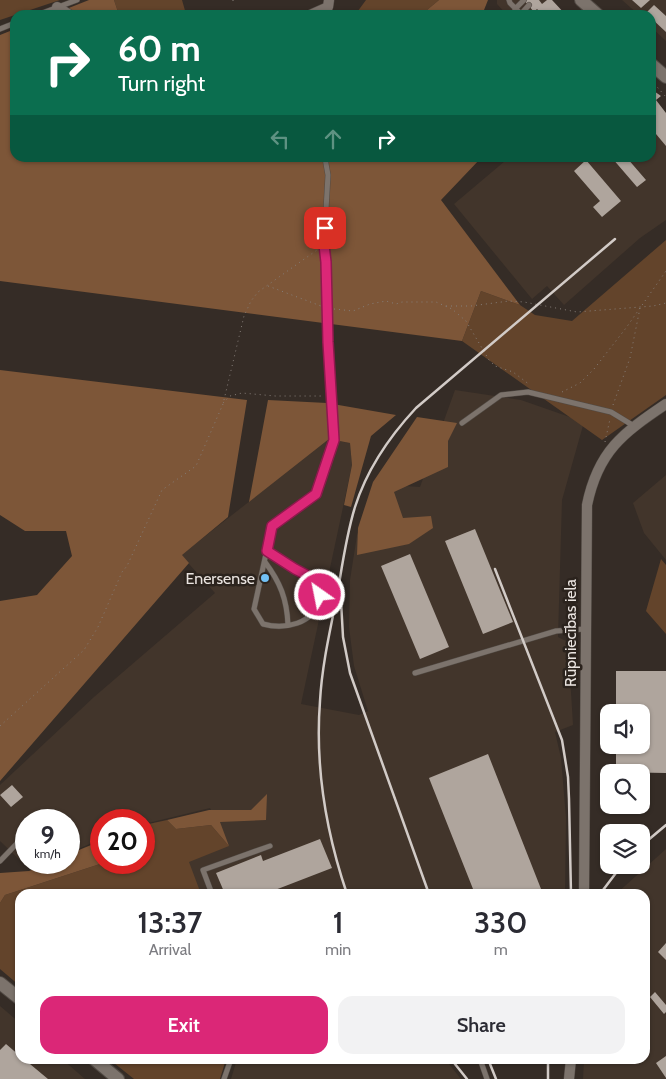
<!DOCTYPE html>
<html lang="en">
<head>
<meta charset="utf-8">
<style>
  body { margin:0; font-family:Cabin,sans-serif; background:#f2f2f3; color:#2b2b33; height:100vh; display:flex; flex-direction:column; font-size:19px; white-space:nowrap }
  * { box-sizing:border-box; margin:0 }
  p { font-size:16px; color:#7c7c81 }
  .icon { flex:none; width:28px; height:28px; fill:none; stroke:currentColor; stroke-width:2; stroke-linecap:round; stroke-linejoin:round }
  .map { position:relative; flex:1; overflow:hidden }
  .drawer { position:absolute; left:15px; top:889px; width:635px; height:175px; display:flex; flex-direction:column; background:#fff; border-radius:15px; box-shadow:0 1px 4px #0004 }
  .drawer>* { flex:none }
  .banner { position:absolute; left:10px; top:10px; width:646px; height:152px; border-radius:15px; box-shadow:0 1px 4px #0004; background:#0b6e4f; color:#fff; overflow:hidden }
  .tools { position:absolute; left:600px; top:704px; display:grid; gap:10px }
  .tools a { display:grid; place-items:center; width:50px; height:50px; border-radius:10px; background:#fff; box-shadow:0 1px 4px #0004; font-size:25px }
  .speed { position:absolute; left:15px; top:809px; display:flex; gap:10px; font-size:25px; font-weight:700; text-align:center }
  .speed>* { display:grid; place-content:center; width:65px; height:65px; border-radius:50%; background:#fff; box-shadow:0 1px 4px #0004; line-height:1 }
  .speed small { font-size:12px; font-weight:400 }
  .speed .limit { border:8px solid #d22; background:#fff; color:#111 }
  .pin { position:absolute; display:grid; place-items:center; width:42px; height:42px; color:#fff; margin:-21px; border-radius:10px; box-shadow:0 2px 8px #0006 }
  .me { position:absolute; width:55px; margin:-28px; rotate:327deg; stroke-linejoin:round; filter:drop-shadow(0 0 4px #0008) }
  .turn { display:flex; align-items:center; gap:18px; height:105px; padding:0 25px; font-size:22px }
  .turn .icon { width:65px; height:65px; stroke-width:2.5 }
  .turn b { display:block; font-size:35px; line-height:42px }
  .lanes { display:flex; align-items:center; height:48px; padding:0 25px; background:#0003; justify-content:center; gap:25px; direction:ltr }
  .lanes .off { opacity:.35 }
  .eta { display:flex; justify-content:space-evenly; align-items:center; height:85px; text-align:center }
  .eta b { font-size:30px; font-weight:600; line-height:35px }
  .action { display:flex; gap:10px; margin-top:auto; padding:10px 25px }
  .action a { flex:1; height:58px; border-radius:15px; background:#db2777; color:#fff; font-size:20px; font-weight:600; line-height:58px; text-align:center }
  .action a+a { background:#f2f2f3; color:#2b2b33 }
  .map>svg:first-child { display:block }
</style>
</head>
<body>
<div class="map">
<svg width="666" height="1079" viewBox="0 0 666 1079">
  <rect width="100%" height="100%" fill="#352c26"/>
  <path fill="#42352b" d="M497,0H552L566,15H507L497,4Z
    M622,0H666V41L651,27V15H639Z
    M651,104L666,120V220L640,238L564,305L547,286L532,299L454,204L505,161H514L518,158H651Z
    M455,390L521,400L584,422L562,500L558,637L568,642L573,725L555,732L561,758L566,818L565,894H194L180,860L226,842L210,808L144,824V820H101V839L69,853V820H26V862L44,863L28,868L0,841V785L94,697L215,593L181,555L329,439L350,443L352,465L301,704L359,715L368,711L354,666L349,627L350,580L357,535L376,484L420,487Z
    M666,475V560L644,533L633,503Z
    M666,849V1079H583L584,1059H645V894H616Z
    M0,1006L20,1023V1059H62L85,1079H0Z
    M237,1059H445L461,1079H231Z"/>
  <path fill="#63442b" d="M0,0H60L0,20Z
    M114,0H182L186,14L119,15Z
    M366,0H439L421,15H355Z
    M666,240V395L602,440L462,341L481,291L520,305L535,315L572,321Z
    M661,559L666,565V634L646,611Z
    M167,820L176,829L211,825L229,846L189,862L201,894H20V986L0,969V903L5,895L103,863L144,862V825Z
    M109,1059H226L220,1079H134Z"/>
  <path fill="#7d5638" d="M89,0H114L119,15H51Z
    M439,0H488L482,15H421Z
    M15,29V158H116L119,161L128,158H481L441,200L520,305L481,291L462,341L0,281V35Z
    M0,370L247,400L228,517L182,555L189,563L0,781V601L37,595L72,556L66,531H25L0,515Z
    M268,400L327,403L396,415L371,436L351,507L344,505L352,465L350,443L329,439L249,502Z
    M417,417L457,423L448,441V467L394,492L403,518L431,516L433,528L409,544L357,555L358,528L373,482Z
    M267,794L266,820L220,822L229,846L211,825L176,829L167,820L209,810H251Z
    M101,841V862L103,863L5,895L0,903V873L29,871L50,863L69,862V854Z"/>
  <path fill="#afa59d" d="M524,0H539L542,4L547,0H552L566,15H543L537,9L534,12Z
    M632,0H650L641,8Z
    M654,5L666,16V32L651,18V15L646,13Z
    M651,89L661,96L656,100L666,113V146L651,128Z
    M612,158H627L646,180L637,187Z
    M586,160L621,201L602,217L593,207L600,201L574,171Z
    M475,529L513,622L483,634L445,541Z
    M410,554L449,647L420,659L381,566Z
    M616,671H666V773L609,772V793H607V766H616V745H641V712H616Z
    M488,754L543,894H475L429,778Z
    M12,785L23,797L11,807L0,795Z
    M320,839L332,868L275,890L276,894H225L216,873L261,855L263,861Z
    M666,943V960L658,952Z
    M655,992L666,1005V1012L664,1014L650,997Z
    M6,1044L20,1056V1059H24L48,1079H0V1050Z
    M666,1056V1078L656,1063Z"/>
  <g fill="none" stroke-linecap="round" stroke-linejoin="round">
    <defs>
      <path id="service" d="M509,0L510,3L521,14L529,5
        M515,9L524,0
        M37,15L77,0
        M0,29L15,23
        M462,423L501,395L528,392L611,412L634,426
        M267,551C276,558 286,565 296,570C302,573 312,576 316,581C320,586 320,594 319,600C314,624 284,630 263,624L254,609L272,526L316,494L334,440L328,342L326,262L324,245L328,175L325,158
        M265,562C280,582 287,599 288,625
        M415,673L556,631L585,629
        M0,861L26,834
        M212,894L203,870L270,846
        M480,1059L487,1079
        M224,1079L231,1059"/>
      <path id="minor" d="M57,7L70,15
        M310,15L328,7L329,0
        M584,894L587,505C598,451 623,433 666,404
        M569,1079L571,1059"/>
      <path id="tertiary" d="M581,0L598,15
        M651,64L666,77
        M0,983L20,999
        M94,1059L118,1079"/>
    </defs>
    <use href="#service" stroke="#524b45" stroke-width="6"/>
    <use href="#minor" stroke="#524b45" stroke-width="11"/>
    <use href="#tertiary" stroke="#524b45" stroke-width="14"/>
    <path stroke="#867e79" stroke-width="1" stroke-dasharray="1 4" stroke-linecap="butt" d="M233,0V1
      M651,80L666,97
      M268,286L321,306
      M446,306H471L509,301L524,302L577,312L653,306L666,303
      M334,309L353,311L370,304L386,301L396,304L402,302H436L452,309L466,321L489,360L495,366L513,372L530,385
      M562,392L580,383L594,369L626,328L666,271
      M223,403L230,396L242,393L275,396H323
      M613,405L630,358L640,308
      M605,442L610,419
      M0,726L84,650L98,627L122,572L127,566L162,490L196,466L223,404L244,316L251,301L258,292L317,250"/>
    <use href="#service" stroke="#7c736c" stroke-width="5"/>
    <use href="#minor" stroke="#7c736c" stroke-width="10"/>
    <use href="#tertiary" stroke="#7c736c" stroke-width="12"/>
    <path stroke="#d2cbc7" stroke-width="2.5" d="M495,569L562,740L568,777L569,799L571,894
      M341,601L343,637L350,673L429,894
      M641,846L666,825
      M330,893L331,894
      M347,894C326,832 315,766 320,701C322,665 330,631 337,596C342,567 346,536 355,507C367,469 389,437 416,408L615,239
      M600,894L622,865
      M451,1059L467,1079
      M488,1059L496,1079
      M548,1079V1059"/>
  </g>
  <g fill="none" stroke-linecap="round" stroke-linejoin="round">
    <defs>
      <path id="route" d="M320,595L316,580L295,569L267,551L272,526L316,494L334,440L328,342L326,262L324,245L325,228"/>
    </defs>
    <use href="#route" stroke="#8e194d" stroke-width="12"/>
    <use href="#route" stroke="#db2777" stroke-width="9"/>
  </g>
  <circle fill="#72c1f5" stroke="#2b231d" stroke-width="2" cx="265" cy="578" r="5"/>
  <g text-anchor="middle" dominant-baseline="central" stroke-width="5" stroke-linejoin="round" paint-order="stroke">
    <g font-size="16" fill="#eae4e0" stroke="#2b231d" text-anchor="end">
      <text x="255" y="578">Enersense</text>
    </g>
    <g font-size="16" fill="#eae4e0" stroke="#2b231d">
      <text transform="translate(570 633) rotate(-90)">Rūpniecības iela</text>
    </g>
  </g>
</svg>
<div class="tools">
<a><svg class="icon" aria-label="sound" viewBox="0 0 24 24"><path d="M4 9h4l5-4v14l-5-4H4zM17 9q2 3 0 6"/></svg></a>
<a><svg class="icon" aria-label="search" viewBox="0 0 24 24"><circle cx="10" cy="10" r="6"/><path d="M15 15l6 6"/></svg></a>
<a><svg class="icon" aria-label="layers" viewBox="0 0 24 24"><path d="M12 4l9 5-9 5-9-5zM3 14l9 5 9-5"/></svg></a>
</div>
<div class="speed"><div>9<small>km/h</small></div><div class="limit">20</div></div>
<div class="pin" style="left:325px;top:228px;background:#d93025"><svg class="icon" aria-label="arrive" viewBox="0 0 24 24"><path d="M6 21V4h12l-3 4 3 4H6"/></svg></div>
<svg class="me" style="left:320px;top:595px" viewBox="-20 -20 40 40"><circle r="17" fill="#db2777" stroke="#fff" stroke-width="3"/><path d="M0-11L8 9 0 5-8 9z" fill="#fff"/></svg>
<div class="banner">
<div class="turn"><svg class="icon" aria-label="right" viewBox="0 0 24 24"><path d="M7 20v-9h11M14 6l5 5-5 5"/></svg><div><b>60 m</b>Turn right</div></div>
<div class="lanes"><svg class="icon off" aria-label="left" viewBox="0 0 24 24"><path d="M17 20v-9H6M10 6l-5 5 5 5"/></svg><svg class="icon off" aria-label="ahead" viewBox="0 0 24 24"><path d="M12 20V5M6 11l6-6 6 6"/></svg><svg class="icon" aria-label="right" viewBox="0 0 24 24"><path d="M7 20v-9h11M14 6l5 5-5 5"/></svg></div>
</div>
<section class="drawer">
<div class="eta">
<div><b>13:37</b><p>Arrival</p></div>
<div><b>1</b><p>min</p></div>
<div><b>330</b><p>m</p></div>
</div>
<div class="action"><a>Exit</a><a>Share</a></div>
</section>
</div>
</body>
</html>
